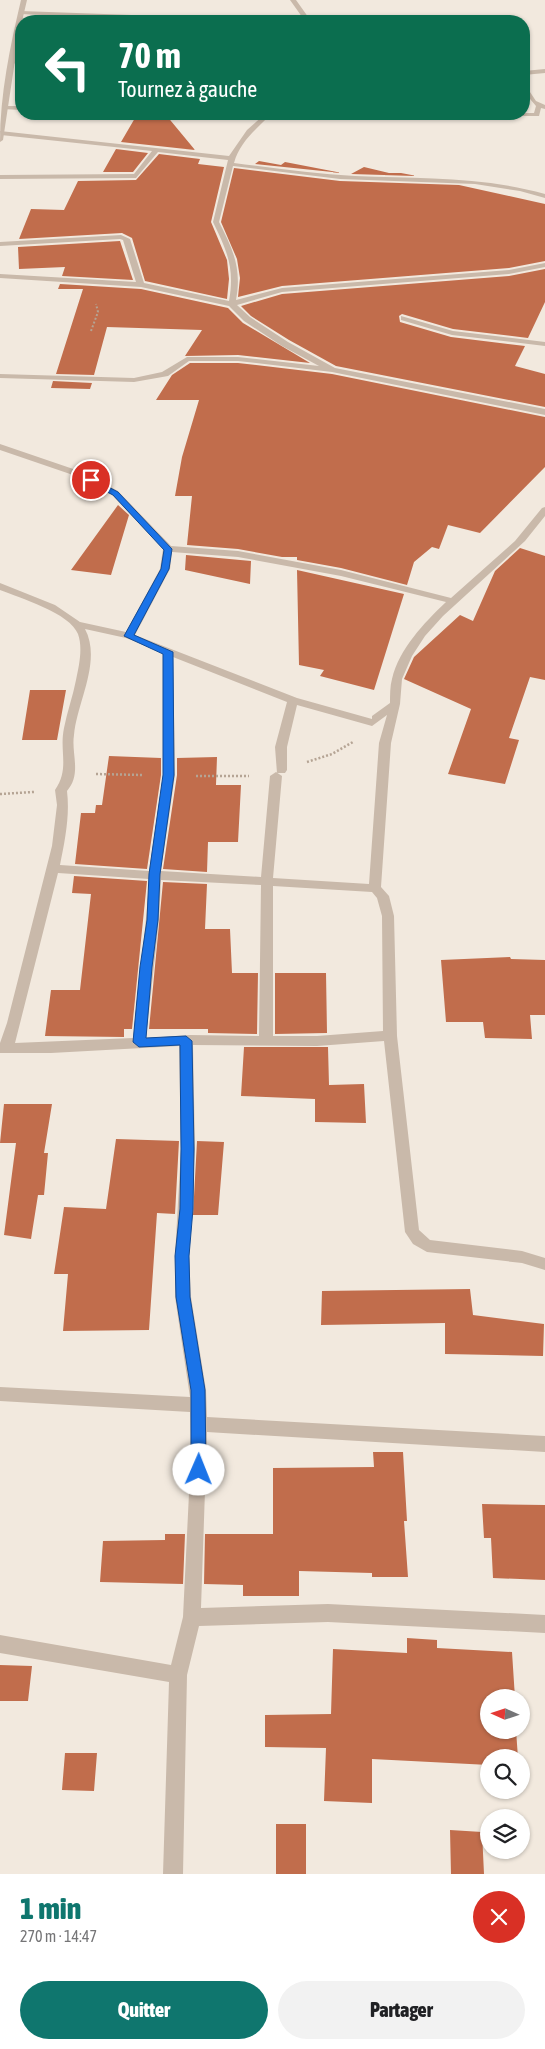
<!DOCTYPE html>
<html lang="fr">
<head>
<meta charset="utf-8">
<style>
  body { margin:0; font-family:"Asap Condensed",sans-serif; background:#f2f2f2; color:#202124; height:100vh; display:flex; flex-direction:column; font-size:19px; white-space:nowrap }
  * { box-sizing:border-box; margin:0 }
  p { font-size:16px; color:#757577 }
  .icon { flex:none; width:28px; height:28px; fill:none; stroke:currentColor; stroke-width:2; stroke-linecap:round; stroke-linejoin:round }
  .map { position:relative; height:1874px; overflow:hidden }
  .side { display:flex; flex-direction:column; background:#fff; flex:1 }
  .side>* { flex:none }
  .top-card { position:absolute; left:15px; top:15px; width:515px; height:105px; border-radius:20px; box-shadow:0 1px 4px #0004; background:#0b6e4f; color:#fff; overflow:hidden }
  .needle { width:32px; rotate:273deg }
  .buttons { position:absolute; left:480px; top:1689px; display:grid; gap:10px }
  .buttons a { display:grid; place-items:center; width:50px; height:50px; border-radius:50%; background:#fff; box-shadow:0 1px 4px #0004; font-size:25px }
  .pin { position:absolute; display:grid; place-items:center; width:42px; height:42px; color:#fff; margin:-21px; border:2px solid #fff; border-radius:50%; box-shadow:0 1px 5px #0007 }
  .me { position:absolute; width:55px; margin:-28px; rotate:1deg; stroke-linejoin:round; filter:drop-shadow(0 0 4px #0008) }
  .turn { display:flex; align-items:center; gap:18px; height:105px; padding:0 20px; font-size:22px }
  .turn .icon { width:65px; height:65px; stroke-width:2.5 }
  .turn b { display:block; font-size:35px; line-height:42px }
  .round { display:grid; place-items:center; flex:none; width:52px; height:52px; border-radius:26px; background:#f2f2f2 }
  .overview { display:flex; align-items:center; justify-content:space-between; height:85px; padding:0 20px }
  h1 { font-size:30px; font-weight:800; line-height:38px; color:#0f766e }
  .cta { display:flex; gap:10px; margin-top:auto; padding:10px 20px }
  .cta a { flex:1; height:58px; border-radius:30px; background:#0f766e; color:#fff; font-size:20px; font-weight:800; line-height:58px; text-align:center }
  .cta a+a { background:#f2f2f2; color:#202124 }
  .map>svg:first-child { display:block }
</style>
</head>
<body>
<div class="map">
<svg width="545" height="1874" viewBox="0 0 545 1874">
  <rect width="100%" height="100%" fill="#f2e9de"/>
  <path fill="#c16d4c" d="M166,115L195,150L121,142L135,118Z
    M116,149L148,153L133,172H103Z
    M159,154L200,159L198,164L224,167L211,222L227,260L229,279L227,299L145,281L132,238L122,233L19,239L31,209L64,210L78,181L136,180Z
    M259,161L281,165L285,162L342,173L255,164Z
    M364,167L389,173H401L417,176L351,174Z
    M234,168L340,181L459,185L545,204V261L509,268L282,286L238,297L240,278L237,259L221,222Z
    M120,241L133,280L62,276L65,267L19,269L18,247Z
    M545,269V302L528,338L453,329L402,314L399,316L400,322L451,337L525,346L515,366L545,374V407L336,366L289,340L251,316L241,306L282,294L509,276Z
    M60,284L141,289L228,308L243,323L310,363L238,355L185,356L202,330L107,327L94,375L56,374L83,289H58Z
    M190,363H238L332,374L545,417V467L480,533L448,525L439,549L432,547L414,562L407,585L341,568L297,560V557H282L238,549L187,545L192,496H175L182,457L199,400H156L172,375Z
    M53,381L92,383L90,389L51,388Z
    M118,505L129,515L111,575L71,570Z
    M520,548L545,556V680L530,677L509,738L519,740L505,784L448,774L471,709L404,679L414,657L460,615L473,621L495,571Z
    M186,555L251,561L250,584L185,570Z
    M297,570L404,594L374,690L320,676L324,670L299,665Z
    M30,690H66L57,740H22Z
    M109,756L161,758V775L147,869L75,864L81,813H95L96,805H102Z
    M217,757L216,785H241L238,842H208L207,872L163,869L177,775V758Z
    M74,876L147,881L132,1029H124V1037L45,1036L51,990H80L91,894L72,893Z
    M163,882L207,884L205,929H230L232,973H258L257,1034L208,1033V1029H149Z
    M510,957L511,959L545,960V1015H530L532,1039L485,1038L483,1022H446L441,960Z
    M275,973H326L327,1033L275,1034Z
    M244,1047H328L329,1085L364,1084L366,1123L315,1122V1099L241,1096Z
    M4,1104H52L44,1153H48L44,1195H38L31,1239L4,1235L16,1143H0Z
    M116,1139L179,1141L175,1214L157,1213L149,1330L63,1331L68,1274H54L64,1207L106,1209Z
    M197,1141L224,1142L218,1215H193Z
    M470,1289L473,1315L544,1324L543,1356L445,1354V1323L321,1325L322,1291Z
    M373,1452H403L407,1521H404L408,1577H372V1573L299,1571V1596H243V1585L204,1584L205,1534H273V1468L374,1467Z
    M482,1504L545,1505V1580L493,1578L491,1538H484Z
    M165,1534H185L183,1584L100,1582L103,1541L165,1540Z
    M407,1638L437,1640V1648L512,1652L515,1698H489V1730H516L518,1758H489V1765L372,1759V1803L324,1801L326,1748L265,1747V1715L331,1714L333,1649L407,1653Z
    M0,1665L32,1666L28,1701H0Z
    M65,1753H97L94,1791L62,1790Z
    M276,1824H306V1874H276Z
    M450,1830L482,1832L484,1874H451Z"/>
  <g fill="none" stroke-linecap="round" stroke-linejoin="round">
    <path stroke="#b5a494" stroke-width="2" stroke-dasharray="2 2" stroke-linecap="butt" d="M91,331L98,312L96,304"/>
    <path stroke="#b5a494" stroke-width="2.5" stroke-dasharray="2 2" stroke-linecap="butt" d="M307,762L332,754L353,742
      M96,774L142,775
      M196,776H249
      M0,794L34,792"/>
    <path fill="#c9b9aa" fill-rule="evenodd" d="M290,0H296L311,21H305Z
      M21,11L159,16L181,21L19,14Z
      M12,60H21V64L10,63Z
      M545,69V73L524,75V71Z
      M524,83L536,101L545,105V109L541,108L539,116H458L455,114L534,113L536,106L525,93Z
      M4,106H21V110L2,109Z
      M265,114H271C257,129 240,141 234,163C274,168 315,174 355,176C420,179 482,176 545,194V198L520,191L475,184L340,179L233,166L219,222C233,249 242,269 236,300L282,288L509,270L545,263V267L509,274L282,292L237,305L250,317L288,342L335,368L545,409V415L332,372L238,361H189L168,376L134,382L0,378V374L134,378L162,372L187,357H238L319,366L282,346L244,321L229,306L141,287L0,278V274L136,282L123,240L120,239L0,246V242L121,235L130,239L144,283L229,301C235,268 227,251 213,222L228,160L158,152L136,178L0,179V175L134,174L152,151L1,135L0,131L229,156L247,130Z
      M401,316L453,331L545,342V346L452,335L401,320Z
      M0,444L82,472L118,491L171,546L238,551L341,570L451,598L515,541L542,508L545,507V516L525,541L443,616L425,636L412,656L402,679L400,704L391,743L381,887L389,896L394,916L397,1036L419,1230L430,1240L522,1251L545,1258V1270L522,1263L427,1252L413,1244L405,1232L384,1041L317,1046L193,1045L195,1149L189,1256L191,1297L206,1390L207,1417L545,1436V1452L207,1432L201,1608L328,1604L545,1615V1633L328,1622L199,1626L187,1675L183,1874H163L169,1682L0,1653V1635L171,1665L183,1617L191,1452L190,1412L0,1401V1387L190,1397L175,1297V1256L181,1149L179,1046L51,1053H0V1043L7,1023L52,846L57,805L55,790C70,768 59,752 64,728C67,712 73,696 76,680C79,666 83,648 78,634C70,613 20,598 0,590V583L55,605L80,622L126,632L160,569L163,549L112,495L76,476L0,450ZM172,552L238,557L341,576L446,602C424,623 399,649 392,679C390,686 390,695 390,703L372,716V719L297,698L135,635L170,569ZM85,629L126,638L163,653V775L149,871L60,865C65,840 70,816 67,791C82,774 71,754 74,735C77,702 102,661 85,629ZM173,657L287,702L275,747L277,773H285L287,770V747L297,705L372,726L387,715L379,743L369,884L273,878L282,776L276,772L270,776L261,877L161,871L175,775ZM58,873L149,879C146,932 138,985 133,1038L15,1043ZM161,880L261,885L259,1036L190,1035L146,1038L159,920ZM273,886L372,892L377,898L382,916L383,1031L317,1036H273Z"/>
    <path fill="#c9b9aa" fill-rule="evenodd" d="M21,0H27L19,34L3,140L0,142C0,95 10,46 21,0Z"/>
  </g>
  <path fill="#1a73e8" stroke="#114b97" d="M91,478L118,492L172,549L169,569L134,635L173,652L174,775L160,874L158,920L152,967L146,1038L186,1036L192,1041L194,1149L193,1209L189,1256L190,1297L205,1390L206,1470L204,1475L199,1477L193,1475L191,1470V1390L176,1297L175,1256L180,1209L181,1149L180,1045L139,1047L133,1042L140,967L147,920L149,874L163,775V654L124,636L161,569L164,550L113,495L88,482L87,480Z"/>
</svg>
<div class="buttons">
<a><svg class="needle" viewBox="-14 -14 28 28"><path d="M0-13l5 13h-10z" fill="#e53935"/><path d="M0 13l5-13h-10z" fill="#757577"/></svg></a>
<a><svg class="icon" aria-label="search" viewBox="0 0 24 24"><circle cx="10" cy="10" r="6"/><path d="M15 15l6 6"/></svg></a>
<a><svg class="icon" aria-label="layers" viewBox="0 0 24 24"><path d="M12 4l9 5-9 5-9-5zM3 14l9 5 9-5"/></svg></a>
</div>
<div class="pin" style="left:91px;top:480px;background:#d93025"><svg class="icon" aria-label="arrive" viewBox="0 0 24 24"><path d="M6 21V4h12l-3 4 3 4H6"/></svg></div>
<svg class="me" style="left:199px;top:1470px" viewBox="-20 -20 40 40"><circle r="19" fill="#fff"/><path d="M0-13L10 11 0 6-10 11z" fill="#1a73e8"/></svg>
<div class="top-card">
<div class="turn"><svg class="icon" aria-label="left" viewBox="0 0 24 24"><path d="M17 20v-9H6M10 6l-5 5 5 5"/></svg><div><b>70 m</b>Tournez à gauche</div></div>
</div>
</div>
<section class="side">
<div class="overview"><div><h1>1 min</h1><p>270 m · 14:47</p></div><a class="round" style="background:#d93025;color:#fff"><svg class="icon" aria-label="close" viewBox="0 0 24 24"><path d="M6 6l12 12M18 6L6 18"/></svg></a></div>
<div class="cta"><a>Quitter</a><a>Partager</a></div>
</section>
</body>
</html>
